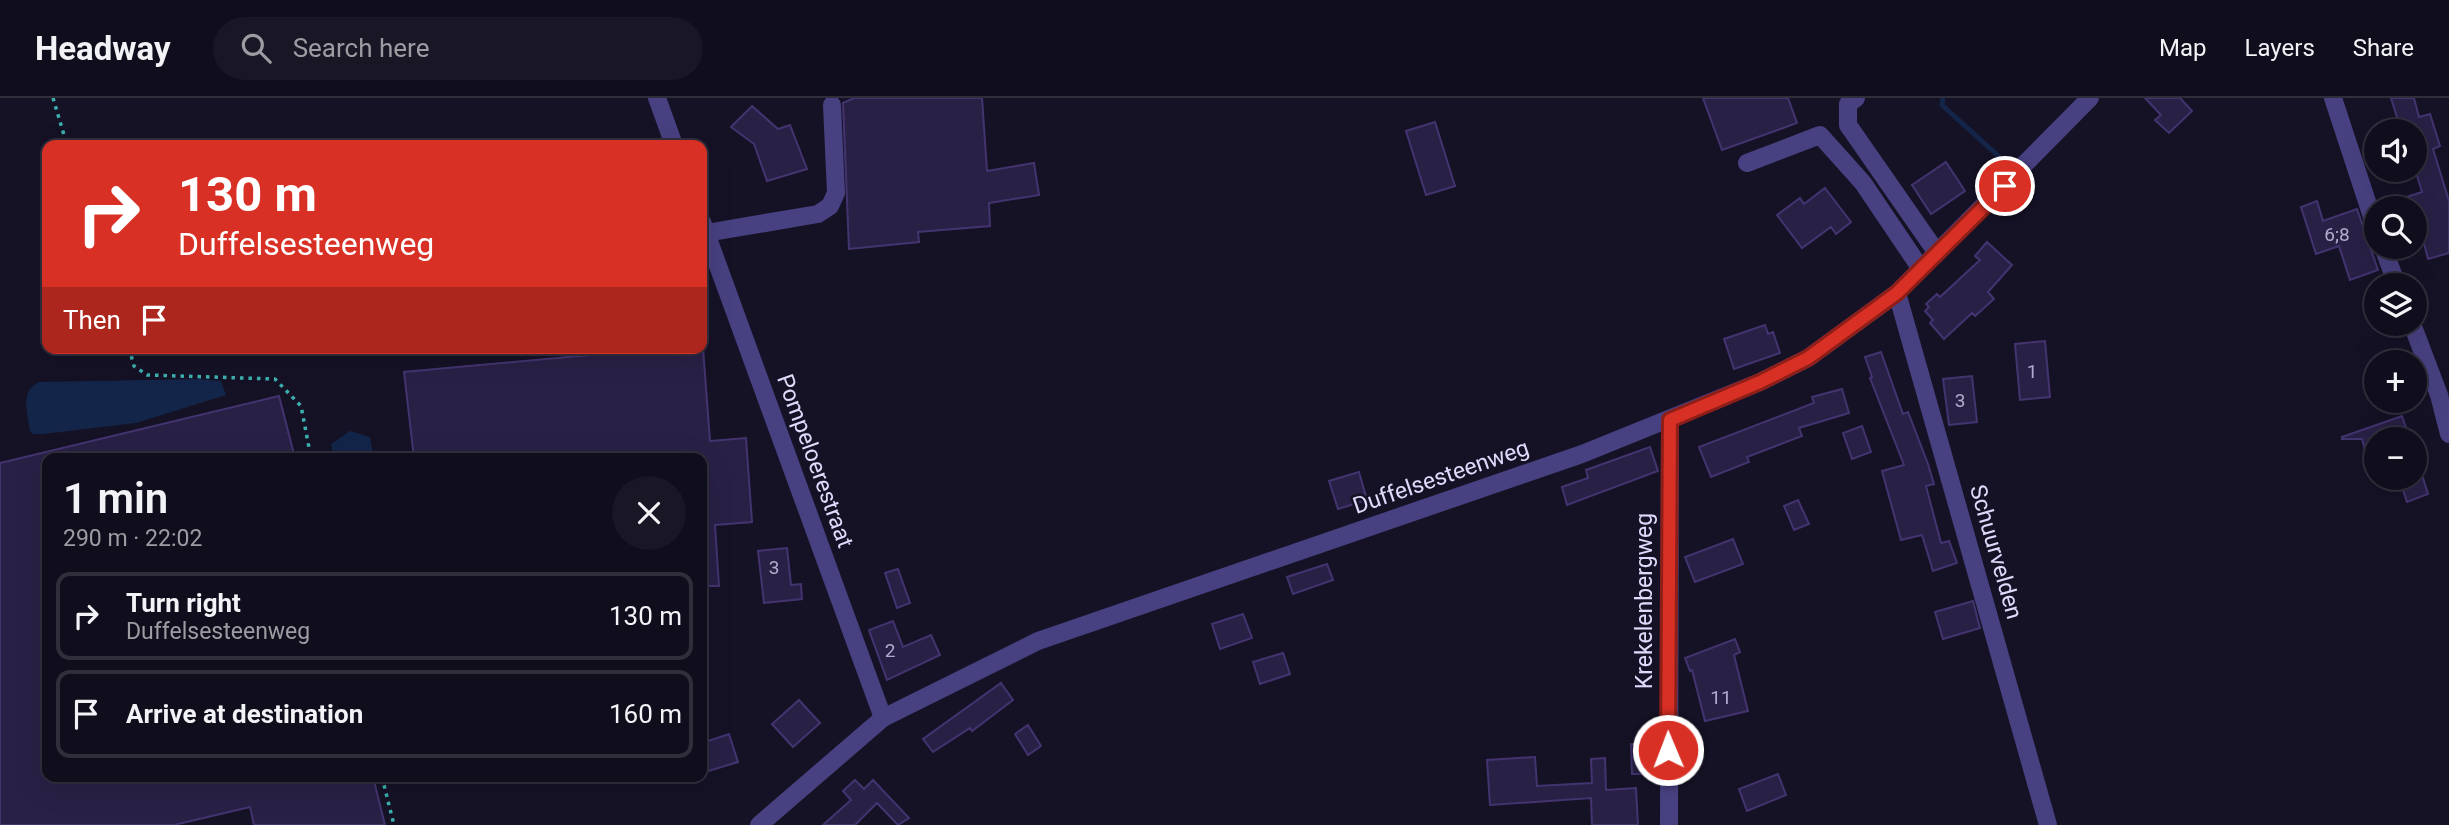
<!DOCTYPE html>
<html lang="en">
<head>
<meta charset="utf-8">
<style>
  body { margin:0; font-family:Roboto,sans-serif; background:#191725; color:#f1f3f6; height:100vh; display:flex; flex-direction:column; font-size:26px; white-space:nowrap }
  * { box-sizing:border-box; margin:0 }
  p { font-size:23px; color:#9c9ca3 }
  .icon { flex:none; width:38px; height:38px; fill:none; stroke:currentColor; stroke-width:2; stroke-linecap:round; stroke-linejoin:round }
  .map { position:relative; flex:1; overflow:hidden }
  .side { position:absolute; left:42px; top:355px; width:665px; height:329px; display:flex; flex-direction:column; background:#100e1c; border-radius:14px; box-shadow:0 7px 28px #0002,0 0 0 2px #302e3b }
  .side>* { flex:none }
  .banner { position:absolute; left:42px; top:42px; width:665px; height:214px; border-radius:14px; box-shadow:0 7px 28px #0002,0 0 0 2px #302e3b; background:#d93025; color:#fff; overflow:hidden }
  .buttons { position:absolute; left:2364px; top:21px; display:grid; gap:14px }
  .buttons a { display:grid; place-items:center; width:63px; height:63px; border-radius:50%; background:#100e1c; box-shadow:0 7px 28px #0002,0 0 0 2px #302e3b; font-size:35px }
  .pin { position:absolute; display:grid; place-items:center; width:60px; height:60px; color:#fff; margin:-30px; border:4px solid #fff; border-radius:50%; box-shadow:0 2px 7px #0007 }
  .me { position:absolute; width:77px; margin:-38px; rotate:359deg; stroke-linejoin:round; filter:drop-shadow(0 0 5px #0008) }
  .turn { display:flex; align-items:center; gap:24px; height:147px; padding:0 21px; font-size:32px }
  .turn .icon { width:91px; height:91px; stroke-width:2.5 }
  .turn b { display:block; font-size:49px; line-height:60px }
  .then { display:flex; align-items:center; height:66px; padding:0 21px; background:#0003; gap:14px; font-size:26px }
  .round { display:grid; place-items:center; flex:none; width:74px; height:74px; border-radius:37px; background:#191725 }
  .headline { display:flex; align-items:center; justify-content:space-between; height:119px; padding:0 21px }
  h1 { font-size:42px; font-weight:600; line-height:52px }
  ul { padding:0; list-style:none }
  li { display:flex; align-items:center; gap:21px; height:88px; margin:0 14px 10px; padding:0 7px; border:4px solid #302e3b; border-radius:14px }
  li div { flex:1 }
  li b { display:block; font-size:26px }
  li em { font-style:normal }
  header { display:flex; align-items:center; gap:42px; box-sizing:border-box; height:98px; padding:0 35px; background:#100e1c; border-bottom:2px solid #302e3b }
  header strong { font-size:33px }
  nav { display:flex; gap:38px; margin-inline-start:auto; font-size:24px }
  .search { width:490px; height:63px; background:#191725; display:flex; align-items:center; gap:18px; box-sizing:border-box; padding:0 24px; border-radius:38px; color:#9c9ca3; font-size:26px }
  .map>svg:first-child { display:block }
</style>
</head>
<body>
<header>
<strong>Headway</strong>
<div class="search"><svg class="icon" aria-label="search" viewBox="0 0 24 24"><circle cx="10" cy="10" r="6"/><path d="M15 15l6 6"/></svg>Search here</div>
<nav><a>Map</a><a>Layers</a><a>Share</a></nav>
</header>
<div class="map">
<svg width="2449" height="727" viewBox="0 0 2449 727">
  <rect width="100%" height="100%" fill="#161226"/>
  <path fill="#132549" d="M199,281L221,283L226,297L136,325L43,336H33L30,333C28,316 19,293 39,284Z
    M350,333L370,339L374,360H334L331,346Z"/>
  <g fill="none" stroke-linecap="round" stroke-linejoin="round">
    <path stroke="#132549" stroke-width="5" d="M1943,0L1942,7L2005,64"/>
  </g>
  <path fill="#292046" stroke="#433470" stroke-width="2" d="M854,0H982L987,73L1034,65L1039,97L989,105L990,128L918,134L919,144L849,151L843,5Z
    M1703,0H1788L1797,25L1722,52Z
    M2145,0H2180L2192,13L2169,35L2155,22L2161,17Z
    M2391,0H2414L2419,19L2430,16L2440,48L2433,51L2449,103V155L2428,161L2415,110H2410L2407,99L2422,94L2415,71V33H2385V30L2399,26Z
    M752,8L778,31L790,27L807,71L767,83L754,46L731,29Z
    M1435,24L1455,88L1426,97L1406,33Z
    M1946,64L1965,93L1931,116L1912,87Z
    M1825,90L1851,124L1836,136L1831,129L1802,150L1777,117L1800,100L1804,106Z
    M2317,103L2323,123L2357,111L2378,172L2350,182L2339,148L2316,156L2301,109Z
    M1987,144L2012,167L1988,194L1994,201L1975,218L1972,215L1944,241L1930,225L1933,222L1925,213L1929,209L1926,206L1937,196L1940,199L1980,162L1975,158Z
    M1765,227L1768,236L1773,234L1780,255L1734,271L1724,241Z
    M2045,243L2050,299L2020,302L2015,246Z
    M667,250H703L710,343L746,340L752,424L715,427L719,488H702V360H414L404,274Z
    M1881,254L1903,316L1908,314L1928,366L1934,386L1926,388L1941,445L1949,443L1957,465L1933,473L1922,437L1901,442L1882,373L1904,367L1870,280L1872,279L1865,259Z
    M1972,278L1977,324L1949,327L1943,281Z
    M1842,291L1849,315L1799,330L1802,338L1747,359L1749,364L1711,379L1699,349L1814,305L1812,299Z
    M279,298L295,360H47V679H373L385,727H254L250,709L174,727H0V365Z
    M2402,318L2410,341H2376V348L2365,352L2362,341H2342V339Z
    M1862,328L1871,354L1852,361L1843,335Z
    M1650,349L1658,373L1567,407L1562,389L1588,380L1586,372Z
    M1359,374L1367,402L1338,411L1329,383Z
    M2399,380H2423L2428,396L2407,404Z
    M1798,402L1809,426L1794,432L1784,408Z
    M1733,441L1743,466L1695,484L1685,459Z
    M787,450L791,487L801,486L802,501L764,505L758,453Z
    M1327,466L1333,482L1293,496L1287,479Z
    M898,471L910,505L897,510L885,475Z
    M1973,503L1980,530L1943,541L1935,514Z
    M1243,516L1252,540L1220,551L1212,526Z
    M893,523L903,549L931,537L940,557L887,582L869,532Z
    M1735,541L1740,554L1734,557L1748,613L1705,623L1692,572L1690,573L1685,560Z
    M1283,555L1290,576L1260,586L1253,564Z
    M1001,585L1013,602L972,633L970,630L933,654L923,641Z
    M799,602L820,625L793,649L772,626Z
    M1028,627L1041,648L1028,657L1015,636Z
    M729,636L738,664L702,675V645Z
    M1631,646H1652V676H1632Z
    M1535,659L1537,688L1592,685L1591,661L1605,660L1606,692L1636,690L1638,727H1592L1591,700L1490,707L1487,662Z
    M1778,676L1786,697L1747,713L1739,691Z
    M855,682L864,691L873,682L909,720L898,727L877,705L855,727H823L851,702L843,693Z"/>
  <g fill="none" stroke-linecap="round" stroke-linejoin="round">
    <path stroke="#3bb0af" stroke-width="3.5" stroke-dasharray="3.5 5" stroke-linecap="butt" d="M53,0L67,47
      M129,250L134,268L147,277L275,281L301,308L311,360
      M382,679L394,727"/>
    <path stroke="#474181" stroke-width="18" d="M657,0L674,47
      M1856,0L1848,6V27L1937,155
      M2333,0L2376,131
      M1747,65L1820,37L1863,85L1921,171
      M702,124L883,620
      M706,135L818,116L830,108L836,95L832,7
      M2383,149L2397,187
      M1897,195L2048,727
      M2412,226L2439,297L2449,336
      M759,727L883,620L1038,543L1582,356L1760,284L1808,260L1897,195L2090,0
      M1669,727L1670,322"/>
  </g>
  <g fill="none" stroke-linecap="round" stroke-linejoin="round">
    <defs>
      <path id="route" d="M1668,652L1670,322L1760,284L1808,260L1897,195L2005,88"/>
    </defs>
    <use href="#route" stroke="#8d1f18" stroke-width="18"/>
    <use href="#route" stroke="#d93025" stroke-width="12"/>
  </g>
  <g text-anchor="middle" dominant-baseline="central" stroke-width="5" stroke-linejoin="round" paint-order="stroke">
    <g font-size="19" fill="#b2acce">
      <text x="2337" y="136">6;8</text>
      <text x="2032" y="273">1</text>
      <text x="1960" y="302">3</text>
      <text x="774" y="469">3</text>
      <text x="890" y="552">2</text>
      <text x="1721" y="599">11</text>
    </g>
    <g font-size="23" fill="#e0dafc" stroke="#161226">
      <text transform="translate(815 363) rotate(70)">Pompeloerestraat</text>
      <text transform="translate(1441 379) rotate(-19)">Duffelsesteenweg</text>
      <text transform="translate(1996 454) rotate(74)">Schuurvelden</text>
      <text transform="translate(1644 503) rotate(-90)">Krekelenbergweg</text>
    </g>
  </g>
</svg>
<div class="buttons">
<a><svg class="icon" aria-label="sound" viewBox="0 0 24 24"><path d="M4 9h4l5-4v14l-5-4H4zM17 9q2 3 0 6"/></svg></a>
<a><svg class="icon" aria-label="search" viewBox="0 0 24 24"><circle cx="10" cy="10" r="6"/><path d="M15 15l6 6"/></svg></a>
<a><svg class="icon" aria-label="layers" viewBox="0 0 24 24"><path d="M12 4l9 5-9 5-9-5zM3 14l9 5 9-5"/></svg></a>
<a>+</a>
<a>−</a>
</div>
<div class="pin" style="left:2005px;top:88px;background:#d93025"><svg class="icon" aria-label="arrive" viewBox="0 0 24 24"><path d="M6 21V4h12l-3 4 3 4H6"/></svg></div>
<svg class="me" style="left:1668px;top:652px" viewBox="-20 -20 40 40"><circle r="17" fill="#d93025" stroke="#fff" stroke-width="3"/><path d="M0-11L8 9 0 5-8 9z" fill="#fff"/></svg>
<div class="banner">
<div class="turn"><svg class="icon" aria-label="right" viewBox="0 0 24 24"><path d="M7 20v-9h11M14 6l5 5-5 5"/></svg><div><b>130 m</b>Duffelsesteenweg</div></div>
<div class="then">Then<svg class="icon" aria-label="arrive" viewBox="0 0 24 24"><path d="M6 21V4h12l-3 4 3 4H6"/></svg></div>
</div>
<section class="side">
<div class="headline"><div><h1>1 min</h1><p>290 m · 22:02</p></div><a class="round"><svg class="icon" aria-label="close" viewBox="0 0 24 24"><path d="M6 6l12 12M18 6L6 18"/></svg></a></div>
<ul>
<li><svg class="icon" aria-label="right" viewBox="0 0 24 24"><path d="M7 20v-9h11M14 6l5 5-5 5"/></svg><div><b>Turn right</b><p>Duffelsesteenweg</p></div><em>130 m</em></li>
<li><svg class="icon" aria-label="arrive" viewBox="0 0 24 24"><path d="M6 21V4h12l-3 4 3 4H6"/></svg><div><b>Arrive at destination</b></div><em>160 m</em></li>
</ul>
</section>
</div>
</body>
</html>
